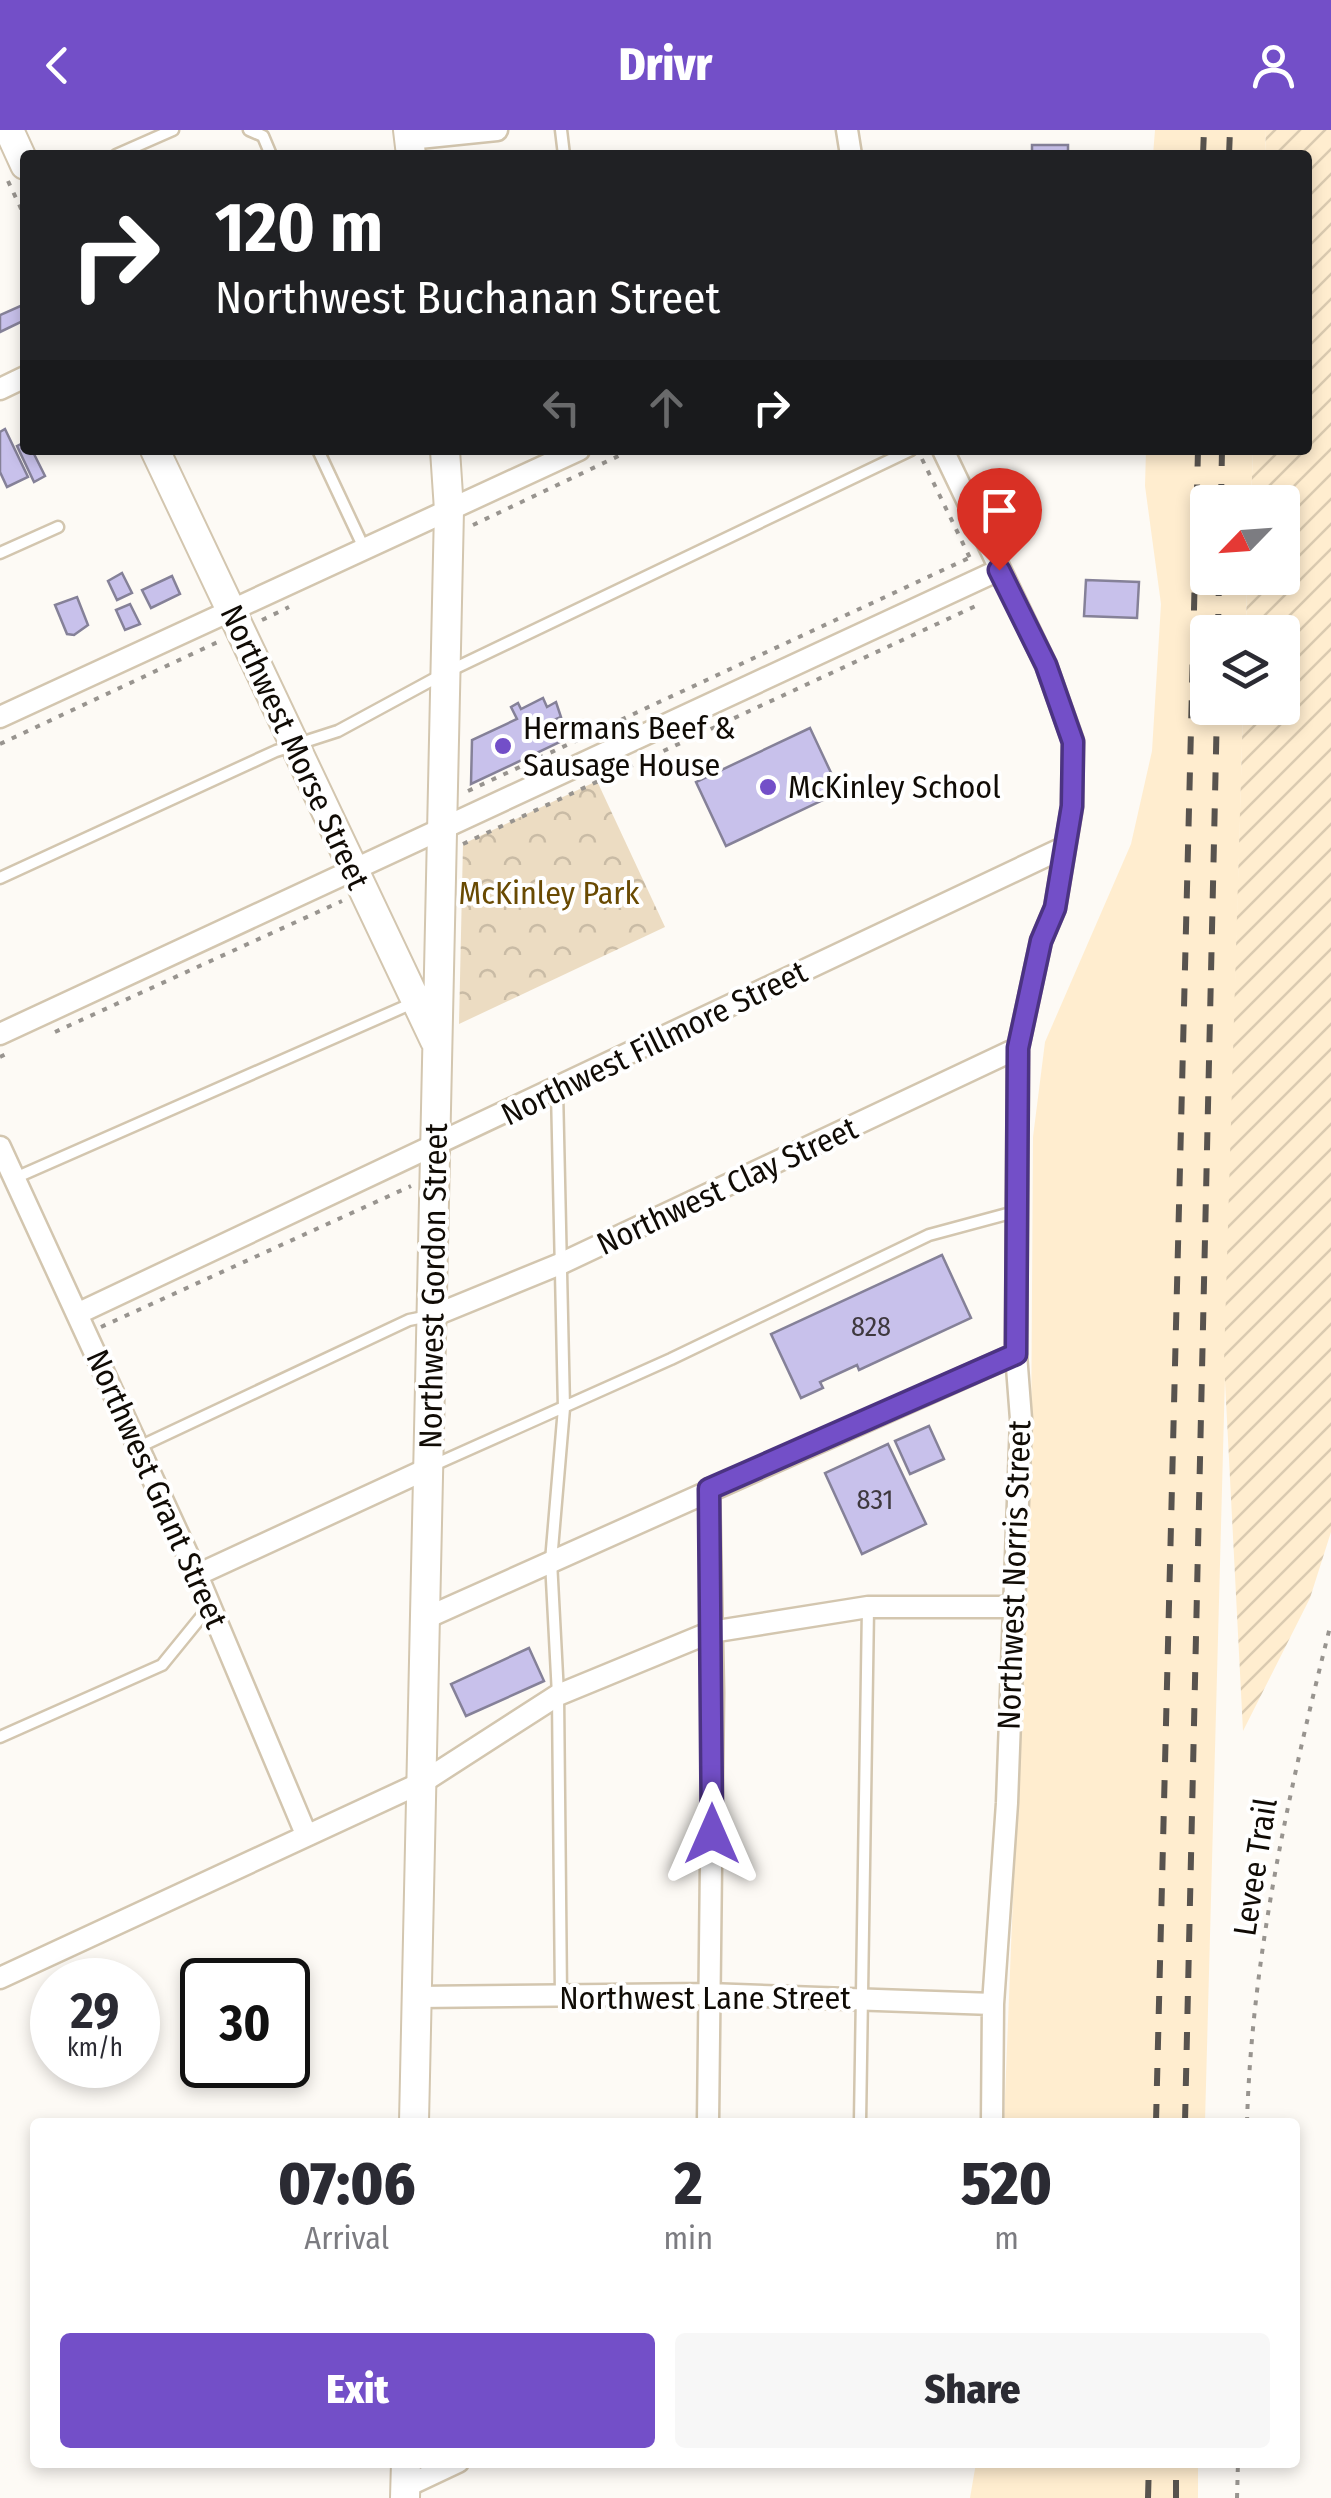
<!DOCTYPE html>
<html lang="en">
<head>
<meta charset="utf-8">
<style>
  body { margin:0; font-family:"Fira Sans Condensed",sans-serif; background:#f7f7f7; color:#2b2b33; height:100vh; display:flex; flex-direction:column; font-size:38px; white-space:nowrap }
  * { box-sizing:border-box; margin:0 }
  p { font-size:32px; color:#7c7c81 }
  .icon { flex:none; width:55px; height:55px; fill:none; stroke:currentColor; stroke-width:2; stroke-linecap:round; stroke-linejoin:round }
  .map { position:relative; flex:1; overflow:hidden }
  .drawer { position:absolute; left:30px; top:1988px; width:1270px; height:350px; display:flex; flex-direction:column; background:#fff; border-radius:10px; box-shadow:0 5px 15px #0003 }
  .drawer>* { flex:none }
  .top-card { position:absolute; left:20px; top:20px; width:1292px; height:305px; border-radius:10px; box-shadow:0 5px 15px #0003; background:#202124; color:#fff; overflow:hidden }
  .needle { width:65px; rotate:245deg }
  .tools { position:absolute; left:1190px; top:355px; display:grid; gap:20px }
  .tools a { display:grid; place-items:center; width:110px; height:110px; border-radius:10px; background:#fff; box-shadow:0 5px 15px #0003; font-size:50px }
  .speed { position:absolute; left:30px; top:1828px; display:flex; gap:20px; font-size:50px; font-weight:700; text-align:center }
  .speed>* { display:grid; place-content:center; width:130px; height:130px; border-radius:50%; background:#fff; box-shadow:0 5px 15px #0003; line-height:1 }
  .speed small { font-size:25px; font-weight:400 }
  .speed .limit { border:5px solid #111; border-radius:15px; background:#fff; color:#111 }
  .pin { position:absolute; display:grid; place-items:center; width:85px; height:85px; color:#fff; margin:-102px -42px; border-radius:50% 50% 50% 0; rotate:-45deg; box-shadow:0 0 10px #0007 }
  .pin .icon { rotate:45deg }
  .me { position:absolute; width:110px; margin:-55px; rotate:0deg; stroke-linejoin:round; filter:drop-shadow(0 0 8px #0008) }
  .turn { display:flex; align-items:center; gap:35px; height:210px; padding:0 30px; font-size:45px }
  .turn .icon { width:130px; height:130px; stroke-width:2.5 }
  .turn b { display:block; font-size:70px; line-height:85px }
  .lanes { display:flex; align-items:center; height:95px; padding:0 30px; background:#0003; justify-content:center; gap:50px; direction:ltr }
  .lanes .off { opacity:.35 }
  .eta { display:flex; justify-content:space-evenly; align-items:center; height:170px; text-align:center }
  .eta b { font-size:60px; font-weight:800; line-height:70px }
  .cta { display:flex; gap:20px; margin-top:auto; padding:20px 30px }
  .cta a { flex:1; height:115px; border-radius:10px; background:#734fc8; color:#fff; font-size:40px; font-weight:800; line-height:115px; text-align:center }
  .cta a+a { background:#f7f7f7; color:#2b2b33 }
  header { display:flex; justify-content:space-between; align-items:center; height:130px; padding:0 30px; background:#734fc8; color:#fff; font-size:45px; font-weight:800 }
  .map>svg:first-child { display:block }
</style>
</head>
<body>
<header><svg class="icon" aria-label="back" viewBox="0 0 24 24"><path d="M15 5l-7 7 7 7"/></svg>Drivr<svg class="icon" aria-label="person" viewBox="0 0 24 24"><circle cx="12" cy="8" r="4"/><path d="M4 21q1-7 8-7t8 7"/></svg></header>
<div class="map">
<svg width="1331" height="2368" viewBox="0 0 1331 2368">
  <defs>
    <pattern id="industrial-furrows" width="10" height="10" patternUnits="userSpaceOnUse" patternTransform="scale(2.5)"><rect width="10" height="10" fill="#ffedcf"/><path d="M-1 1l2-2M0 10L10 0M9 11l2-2" fill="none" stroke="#dacab0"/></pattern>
    <pattern id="park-crowns" width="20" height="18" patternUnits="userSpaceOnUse" patternTransform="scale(2.5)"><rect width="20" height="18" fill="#ecdcc2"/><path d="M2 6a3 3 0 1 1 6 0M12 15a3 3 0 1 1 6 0" fill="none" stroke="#c9bba5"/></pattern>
  </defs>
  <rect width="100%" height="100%" fill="#fdfaf5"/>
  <path fill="#ffedcf" d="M1155,0H1266L1265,25H1153Z
    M1146,320H1253L1251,372H1208V448H1247L1246,502H1208V578H1243L1205,1992H1004L1031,1316L1033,1007L1045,912L1131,714L1152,621L1161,474L1145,356Z
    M976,2333H1198V2368H970Z"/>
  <path fill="url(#industrial-furrows)" d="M1266,0H1331V1402L1310,1468L1243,1601L1224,1232L1243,578H1282V502H1246L1247,448H1282V372H1251L1253,320H1308V25H1265Z"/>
  <path fill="url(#park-crowns)" d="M597,651L665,797L459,894L463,714Z"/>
  <path fill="#c8c1eb" stroke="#858198" stroke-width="2.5" d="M1032,15H1068V25H1032Z
    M25,174V190L0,202V185Z
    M5,299L28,347L7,357L0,342V302Z
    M25,312V320H32L45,346L34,352L17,316Z
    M122,443L132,463L117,470L108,451Z
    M172,446L180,464L151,478L142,460Z
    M1086,450L1139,452L1137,488L1084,486Z
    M77,467L88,495L74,505L67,504L55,475Z
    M130,474L140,494L125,500L116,480Z
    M543,568L547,577L556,572L561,587L540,596L543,601L553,597L560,612L471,654L472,610L517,589L511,577L518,573L521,579Z
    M810,598L840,662L726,716L696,652Z
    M942,1125L971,1188L859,1240L857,1235L820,1252L823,1258L801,1268L771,1204Z
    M929,1296L944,1329L910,1344L895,1311Z
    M888,1314L926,1394L862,1424L825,1343Z
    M529,1518L544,1551L466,1586L451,1554Z"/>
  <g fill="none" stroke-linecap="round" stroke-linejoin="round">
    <defs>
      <path id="lane" d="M249,0L263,6L271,25
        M561,0L564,25
        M116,25L173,0
        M318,320L364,418
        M0,423L58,397
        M0,748L276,621L338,601L445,543L911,320
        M557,960L564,1278L551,1431L558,1565L561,1867
        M15,1048L415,872
        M139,1317L409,1190L429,1186
        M434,1335L671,1229L929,1105L1018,1081
        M0,1607L162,1535L210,1476
        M860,1992L868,1478"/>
      <path id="street" d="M847,0L851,25
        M409,9L497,0
        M0,259L25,247
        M943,320L1046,535L1073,611L1072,677L1055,778L1041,811L1018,918L1016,1224L1021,1289L1007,1673L993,1874L992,1992
        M0,587L579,320
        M0,904L999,440
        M0,1017L197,1445L306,1704
        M79,1183L1065,717
        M433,1186L560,1134L1018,918
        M197,1445L429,1338
        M426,1488L1016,1224
        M0,1848L423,1652L558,1565L711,1502L868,1477H1011
        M417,1867L708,1864L993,1874
        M708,1992L713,1562L709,1359
        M405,2357L458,2332"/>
      <path id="secondary" d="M9,0L25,35
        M408,0L411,25
        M155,320L435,911
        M414,1992L449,380L445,320
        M405,2368L406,2332"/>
    </defs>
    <use href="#lane" stroke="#d3c6af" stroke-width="15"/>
    <use href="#street" stroke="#d3c6af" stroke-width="25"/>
    <use href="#secondary" stroke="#d3c6af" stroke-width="32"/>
    <path stroke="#98948f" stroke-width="4" stroke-dasharray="5 8" stroke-linecap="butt" d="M8,51L25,87
      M922,329L970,428
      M473,395L631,320
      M262,490L289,477
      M0,614L222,510
      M468,661L971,427
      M463,714L980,474
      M55,902L342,771
      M0,927L10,922
      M101,1197L411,1056
      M1247,1992C1252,1823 1290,1657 1331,1493
      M1237,2368L1238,2332"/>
    <use href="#lane" stroke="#fff" stroke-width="10"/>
    <use href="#street" stroke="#fff" stroke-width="20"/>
    <use href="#secondary" stroke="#fff" stroke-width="28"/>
    <path stroke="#58534e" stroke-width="6" stroke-dasharray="18 18" stroke-linecap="butt" d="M1203,25L1204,0
      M1229,25L1230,0
      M1221,372L1222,320
      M1218,502L1219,448
      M1156,1992L1198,320
      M1185,1992L1217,578
      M1148,2368L1149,2332
      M1176,2368V2332"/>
  </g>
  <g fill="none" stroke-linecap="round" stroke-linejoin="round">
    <defs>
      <path id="route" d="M712,1704L709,1359L1016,1224L1018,918L1041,811L1055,778L1072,676L1073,612L1046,535L999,440"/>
    </defs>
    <use href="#route" stroke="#4b3382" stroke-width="25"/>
    <use href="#route" stroke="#734fc8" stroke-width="18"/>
  </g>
  <g fill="#734fc8" stroke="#fff" stroke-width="4">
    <circle cx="503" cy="616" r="10"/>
    <circle cx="768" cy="657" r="10"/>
  </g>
  <g text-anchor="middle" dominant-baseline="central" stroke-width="8" stroke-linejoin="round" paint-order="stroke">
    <g font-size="28" fill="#3e383e">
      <text x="871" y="1196">828</text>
      <text x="875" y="1369">831</text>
    </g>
    <g font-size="32" fill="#100b05" stroke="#fff" text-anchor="start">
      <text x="523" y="598">Hermans Beef &amp;<tspan x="523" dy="37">Sausage House</tspan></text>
      <text x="788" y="657">McKinley School</text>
    </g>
    <g font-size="32" fill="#100b05" stroke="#fff">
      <text transform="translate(295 617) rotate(65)">Northwest Morse Street</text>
      <text transform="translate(654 913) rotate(-26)">Northwest Fillmore Street</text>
      <text transform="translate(727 1056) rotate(-25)">Northwest Clay Street</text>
      <text transform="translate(433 1156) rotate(-89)">Northwest Gordon Street</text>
      <text transform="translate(157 1359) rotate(66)">Northwest Grant Street</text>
      <text transform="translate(1014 1445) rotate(-88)">Northwest Norris Street</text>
      <text transform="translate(1255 1737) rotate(-81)">Levee Trail</text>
      <text x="705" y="1868">Northwest Lane Street</text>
    </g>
    <g font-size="32" fill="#694a02" stroke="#fff">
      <text x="549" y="763">McKinley Park</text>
    </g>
  </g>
</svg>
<div class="tools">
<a><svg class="needle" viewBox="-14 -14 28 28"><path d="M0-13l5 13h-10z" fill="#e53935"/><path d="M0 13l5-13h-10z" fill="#7c7c81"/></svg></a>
<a><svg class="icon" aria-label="layers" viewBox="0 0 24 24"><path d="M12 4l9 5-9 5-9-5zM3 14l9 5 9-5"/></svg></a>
</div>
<div class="speed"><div>29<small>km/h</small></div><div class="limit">30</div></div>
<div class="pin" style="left:999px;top:440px;background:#d93025"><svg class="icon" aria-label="arrive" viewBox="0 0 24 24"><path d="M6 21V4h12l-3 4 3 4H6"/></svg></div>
<svg class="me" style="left:712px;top:1704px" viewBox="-20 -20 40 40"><path d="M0-17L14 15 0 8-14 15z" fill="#734fc8" stroke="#fff" stroke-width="4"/></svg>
<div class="top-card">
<div class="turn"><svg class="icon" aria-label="right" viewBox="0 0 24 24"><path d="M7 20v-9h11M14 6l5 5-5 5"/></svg><div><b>120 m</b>Northwest Buchanan Street</div></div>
<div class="lanes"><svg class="icon off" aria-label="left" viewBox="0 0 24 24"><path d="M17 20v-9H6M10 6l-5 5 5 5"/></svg><svg class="icon off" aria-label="ahead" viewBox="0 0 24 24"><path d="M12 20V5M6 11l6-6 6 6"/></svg><svg class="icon" aria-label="right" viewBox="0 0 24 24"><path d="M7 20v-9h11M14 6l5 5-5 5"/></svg></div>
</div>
<section class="drawer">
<div class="eta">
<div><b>07:06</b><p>Arrival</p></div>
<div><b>2</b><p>min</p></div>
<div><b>520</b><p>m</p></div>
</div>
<div class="cta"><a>Exit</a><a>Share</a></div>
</section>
</div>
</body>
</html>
